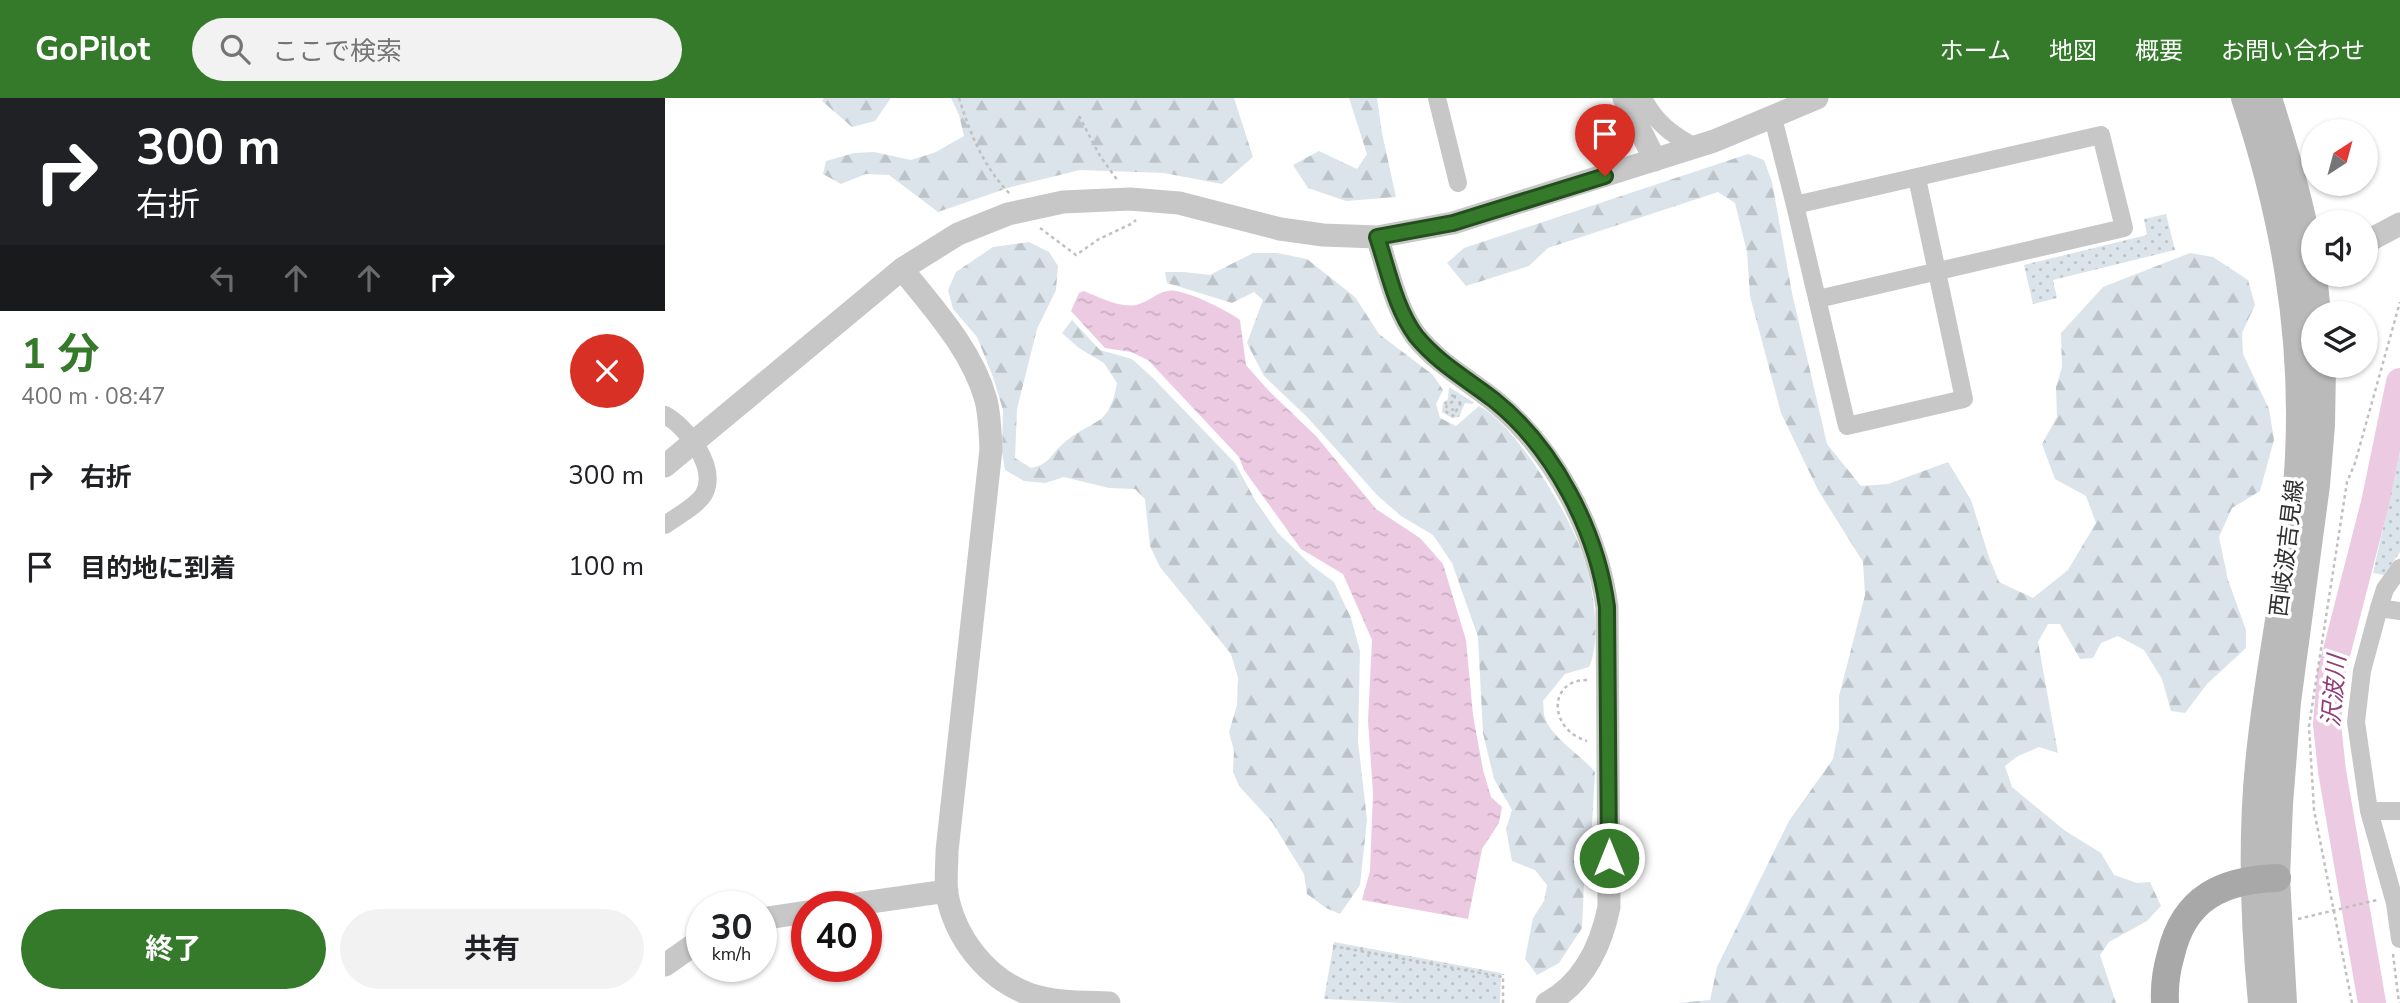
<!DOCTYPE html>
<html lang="ja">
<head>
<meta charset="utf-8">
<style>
  body { margin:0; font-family:"Nunito Sans","Noto Sans JP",sans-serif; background:#f2f2f2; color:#202124; height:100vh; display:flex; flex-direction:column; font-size:26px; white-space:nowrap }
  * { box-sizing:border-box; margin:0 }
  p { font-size:23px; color:#757577 }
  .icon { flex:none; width:38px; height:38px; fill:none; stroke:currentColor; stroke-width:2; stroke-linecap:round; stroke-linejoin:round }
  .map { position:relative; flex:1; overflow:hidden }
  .side { display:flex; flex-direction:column; background:#fff; width:665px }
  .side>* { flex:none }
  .banner { background:#202124; color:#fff; overflow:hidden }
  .needle { width:46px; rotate:36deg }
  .fabs { position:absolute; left:1636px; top:21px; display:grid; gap:14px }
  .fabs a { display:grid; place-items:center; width:77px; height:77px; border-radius:50%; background:#fff; box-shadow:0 2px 5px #0004; font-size:35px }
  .speed { position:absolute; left:21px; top:793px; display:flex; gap:14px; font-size:35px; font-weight:700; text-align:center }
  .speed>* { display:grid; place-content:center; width:91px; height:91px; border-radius:50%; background:#fff; box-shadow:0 2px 5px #0004; line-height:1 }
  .speed small { font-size:18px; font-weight:400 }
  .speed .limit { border:10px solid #d22; background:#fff; color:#111 }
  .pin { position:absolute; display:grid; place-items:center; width:60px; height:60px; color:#fff; margin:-72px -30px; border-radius:50% 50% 50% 0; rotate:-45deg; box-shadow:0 0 7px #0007 }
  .pin .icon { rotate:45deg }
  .me { position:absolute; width:77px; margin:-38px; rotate:0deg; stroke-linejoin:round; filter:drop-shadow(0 0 5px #0008) }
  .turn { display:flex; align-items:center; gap:24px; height:147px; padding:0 21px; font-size:32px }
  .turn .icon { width:91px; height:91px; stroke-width:2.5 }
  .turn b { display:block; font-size:49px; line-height:60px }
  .lanes { display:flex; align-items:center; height:66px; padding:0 21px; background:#0003; justify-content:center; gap:35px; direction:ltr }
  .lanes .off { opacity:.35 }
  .round { display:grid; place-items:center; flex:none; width:74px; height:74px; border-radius:37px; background:#f2f2f2 }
  .summary { display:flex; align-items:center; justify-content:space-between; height:119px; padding:0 21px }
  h1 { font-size:42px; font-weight:700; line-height:52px; color:#357a2b }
  .action { display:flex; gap:14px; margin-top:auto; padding:14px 21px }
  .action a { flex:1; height:80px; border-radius:42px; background:#357a2b; color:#fff; font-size:28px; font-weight:700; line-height:80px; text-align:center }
  .action a+a { background:#f2f2f2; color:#202124 }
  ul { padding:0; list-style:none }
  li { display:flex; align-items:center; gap:21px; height:91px; padding:0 21px }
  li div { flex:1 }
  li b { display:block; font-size:26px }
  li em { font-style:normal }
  header { display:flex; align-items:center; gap:42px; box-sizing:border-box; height:98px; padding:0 35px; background:#357a2b; color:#fff }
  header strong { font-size:33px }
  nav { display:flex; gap:38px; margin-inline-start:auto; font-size:24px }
  .search { width:490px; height:63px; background:#f2f2f2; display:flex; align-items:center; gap:18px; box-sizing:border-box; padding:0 24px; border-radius:38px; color:#757577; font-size:26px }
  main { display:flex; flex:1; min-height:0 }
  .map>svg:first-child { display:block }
</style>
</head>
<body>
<header>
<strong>GoPilot</strong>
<div class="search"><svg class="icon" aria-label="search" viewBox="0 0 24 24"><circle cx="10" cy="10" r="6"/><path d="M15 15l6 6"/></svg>ここで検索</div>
<nav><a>ホーム</a><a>地図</a><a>概要</a><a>お問い合わせ</a></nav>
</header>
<main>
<section class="side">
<div class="banner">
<div class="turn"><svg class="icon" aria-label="right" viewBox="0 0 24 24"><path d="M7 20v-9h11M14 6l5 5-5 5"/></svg><div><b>300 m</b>右折</div></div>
<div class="lanes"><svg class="icon off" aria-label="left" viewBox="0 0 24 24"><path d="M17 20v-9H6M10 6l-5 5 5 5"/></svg><svg class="icon off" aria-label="ahead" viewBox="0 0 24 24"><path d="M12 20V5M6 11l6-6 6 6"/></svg><svg class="icon off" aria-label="ahead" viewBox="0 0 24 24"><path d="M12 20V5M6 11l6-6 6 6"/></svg><svg class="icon" aria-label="right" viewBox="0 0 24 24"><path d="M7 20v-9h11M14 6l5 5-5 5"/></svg></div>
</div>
<div class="summary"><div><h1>1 分</h1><p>400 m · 08:47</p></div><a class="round" style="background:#d93025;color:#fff"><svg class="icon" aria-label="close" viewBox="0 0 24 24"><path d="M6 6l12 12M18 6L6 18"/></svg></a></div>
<ul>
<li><svg class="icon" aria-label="right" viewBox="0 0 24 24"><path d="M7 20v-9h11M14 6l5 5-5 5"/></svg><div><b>右折</b></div><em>300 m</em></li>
<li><svg class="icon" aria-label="arrive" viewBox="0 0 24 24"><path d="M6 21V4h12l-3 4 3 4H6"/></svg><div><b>目的地に到着</b></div><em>100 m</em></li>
</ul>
<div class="action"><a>終了</a><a>共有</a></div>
</section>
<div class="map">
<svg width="1735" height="905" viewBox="0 0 1735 905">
  <defs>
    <pattern id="grass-dots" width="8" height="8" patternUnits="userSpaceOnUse" patternTransform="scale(1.75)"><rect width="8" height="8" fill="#dbe4ea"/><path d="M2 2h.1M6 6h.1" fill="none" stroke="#bcc4c9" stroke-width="1.8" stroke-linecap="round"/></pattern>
    <pattern id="forest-firs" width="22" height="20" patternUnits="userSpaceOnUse" patternTransform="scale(1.75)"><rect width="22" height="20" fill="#dbe4ea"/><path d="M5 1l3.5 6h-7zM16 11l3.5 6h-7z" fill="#bcc4c9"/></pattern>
    <pattern id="water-ripples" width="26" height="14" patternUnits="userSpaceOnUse" patternTransform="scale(1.75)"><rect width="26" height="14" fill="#eccae2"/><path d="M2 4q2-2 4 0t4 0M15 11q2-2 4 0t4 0" fill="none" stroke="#cbaec2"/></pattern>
  </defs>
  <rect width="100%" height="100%" fill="#fff"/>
  <path fill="url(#grass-dots)" d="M1501,116L1510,152L1388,182L1392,200L1368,206L1359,167L1482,137L1479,121Z
    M784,289L808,304L807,306L800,305L794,319L787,320L777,314L778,305L783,301Z
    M1735,354V454L1719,477L1708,475Z
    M669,844L836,875L835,905H738L659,901Z"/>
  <path fill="url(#forest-firs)" d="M159,0H226L210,23L187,29L157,3Z
    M286,0H569L588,59L557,86L499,75L415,72L346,89L273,114L224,77L201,76L176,86L158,76L161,63L189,55L209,54L246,62L271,54L299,38L294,17Z
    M684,0H712L717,35L731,99L681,103L643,90L628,67L654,53L692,71L702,56Z
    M1083,56L1099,62L1107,84L1127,195L1162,346L1196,388L1223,386L1283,364L1306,402L1324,459L1334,484L1368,500L1403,472L1431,425L1421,398L1390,381L1377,346L1392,319L1391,289L1397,269L1396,235L1438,189L1525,155L1548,159L1583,182L1590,207L1577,235L1578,256L1604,311L1609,342L1595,393L1567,410L1554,439L1563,482L1581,532V550L1542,586L1520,615L1506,613L1497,581L1479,552L1453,538L1436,545L1428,560L1415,561L1395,526H1383L1373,544L1393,655L1374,649L1353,658L1340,668L1347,689L1399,732L1436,755L1449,777L1472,785L1485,784L1496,808L1482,823L1444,844L1435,857L1451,905H1013L1045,902L1052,869L1124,723L1168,661L1174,630V598L1200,497L1198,464L1153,392L1116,315L1085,198L1082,154L1070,105L1053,94L883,150L864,168L801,188L782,165L799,150Z
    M364,144L384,154L393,168L391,192L372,231L352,311L350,360L366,370C386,366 385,356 400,344C429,320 444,330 452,285L439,265L414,250L397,235L407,222L435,252L467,261L488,280L570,365L590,402L613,435L646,467L669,484L686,520L695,553L693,643L702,722L695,787L675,816L661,810L642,796L639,776L607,724L574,688L568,674L569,653L564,634L572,607L573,580L566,556L495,469L485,448L480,401L470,391L444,390L399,379L380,385L359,383L340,372L337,354L338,312L328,279L312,239L288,211L283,192L291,174L328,149Z
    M588,155H612L642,161L690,199L714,236L768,277L778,292L771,306L775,320L791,328L814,308C852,328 904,416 918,457C928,486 937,541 924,569L900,576L878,603C879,608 878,615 880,620C886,639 916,657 930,674L926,744L919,785L917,830L894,865L872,877L860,861L868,820L879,803L882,787L870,772L847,763L841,731L847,712L829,681L818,635L813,539L787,465L768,437L736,418L712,397L644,321L599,278L582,245L598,202L589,194L567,205L502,185L500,174H519L545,177Z"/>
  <path fill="url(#water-ripples)" d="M419,193C434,199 454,210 471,207C485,204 496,190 511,193C529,196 561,212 575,222L581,267L604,293L651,338L711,411L755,440L778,466L801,542L808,617L818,672L826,699L837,709L834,725L817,751L803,821L697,802L705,773L708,695L703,623L707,542L678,476L636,451L579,372L574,359L483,262L466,254L440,250L406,213L414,195Z"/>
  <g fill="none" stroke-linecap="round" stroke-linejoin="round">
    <path stroke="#eccae2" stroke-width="28" d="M1707,905L1667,673L1662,626L1666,576L1710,405L1735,284"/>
    <path stroke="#c0c0c0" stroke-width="2.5" stroke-dasharray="3.5 3.5" stroke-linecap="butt" d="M294,0C305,36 319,70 346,97
      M414,18L435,58L453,83
      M375,130L411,157L434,141L466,126L471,122
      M790,297L789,303L782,307L780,313L788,318L797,303
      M922,582C882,582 884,632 922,643
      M1633,821L1712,802
      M668,848L838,879
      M1728,856L1734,905
      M838,905V876
      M1687,905L1649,712L1644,628L1682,384L1690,365L1735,204"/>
    <path stroke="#c7c7c7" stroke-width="18" d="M772,0L793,85
      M978,0C990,24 1007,37 1030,49
      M1108,20L1130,107L1182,328L1299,301L1252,80
      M1130,107L1436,37L1459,130L1153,201
      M0,317C22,329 53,369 39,396C31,409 12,418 0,427
      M1735,470L1720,491L1714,510L1697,573L1691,624L1704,713L1730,805L1735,841
      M1714,510L1735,513
      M1704,713H1735"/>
    <path stroke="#c7c7c7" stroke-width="23" d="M959,0L990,62
      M712,139C723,171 730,210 751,238C774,267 806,283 833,306C891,355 932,435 942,509L944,809C936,848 919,885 882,905
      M1701,144L1735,126
      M237,171C269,211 307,252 321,302C325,318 325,335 326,351L282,753C282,767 280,783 282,796C290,840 322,881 364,896C390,905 418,904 444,905
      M0,368L237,171L293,136L343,116L398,104L465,101L514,105L615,131L658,137L712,139L788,125L1049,43L1152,0
      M177,808L282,793
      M96,821L142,814
      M0,867L37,841"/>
    <path stroke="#bababa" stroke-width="26" d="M1579,0C1618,118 1639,233 1633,358C1628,459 1604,557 1594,657C1585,740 1588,822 1596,905
      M1604,0C1622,57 1639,113 1648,172
      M1649,177L1653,215
      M1619,905L1612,780L1615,706L1623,604L1652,387L1657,327L1658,268"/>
    <path stroke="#a8a8a8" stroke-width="28" d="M1500,905C1499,887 1501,873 1506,856C1519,800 1557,782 1612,780"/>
  </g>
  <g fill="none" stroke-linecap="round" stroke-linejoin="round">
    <defs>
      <path id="route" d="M940,78L788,125L712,139C723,171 730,210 751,238C773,265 802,281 829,302C889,350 932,433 942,509L944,760"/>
    </defs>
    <use href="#route" stroke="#224f1c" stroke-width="18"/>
    <use href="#route" stroke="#357a2b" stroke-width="12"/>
  </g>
  <g text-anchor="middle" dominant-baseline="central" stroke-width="7" stroke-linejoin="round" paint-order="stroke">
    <g font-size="23" fill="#303030" stroke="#fff">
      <text transform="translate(1622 450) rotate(-83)">西岐波吉見線</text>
    </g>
    <g font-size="24" font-style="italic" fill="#933d78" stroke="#fff">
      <text transform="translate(1669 593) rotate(-85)">沢波川</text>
    </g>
  </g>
</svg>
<div class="fabs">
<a><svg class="needle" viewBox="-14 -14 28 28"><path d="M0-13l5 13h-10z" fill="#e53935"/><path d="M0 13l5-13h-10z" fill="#757577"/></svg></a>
<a><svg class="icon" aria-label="sound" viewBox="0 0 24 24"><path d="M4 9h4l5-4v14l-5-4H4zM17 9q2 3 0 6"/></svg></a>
<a><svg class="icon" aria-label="layers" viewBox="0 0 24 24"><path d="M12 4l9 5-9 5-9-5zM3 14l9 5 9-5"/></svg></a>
</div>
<div class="speed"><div>30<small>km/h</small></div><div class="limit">40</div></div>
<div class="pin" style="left:940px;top:78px;background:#d93025"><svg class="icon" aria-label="arrive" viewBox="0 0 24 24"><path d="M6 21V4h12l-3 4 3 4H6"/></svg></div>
<svg class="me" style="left:944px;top:760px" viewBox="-20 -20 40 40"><circle r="17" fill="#357a2b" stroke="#fff" stroke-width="3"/><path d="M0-11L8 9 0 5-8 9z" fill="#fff"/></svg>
</div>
</main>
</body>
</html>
